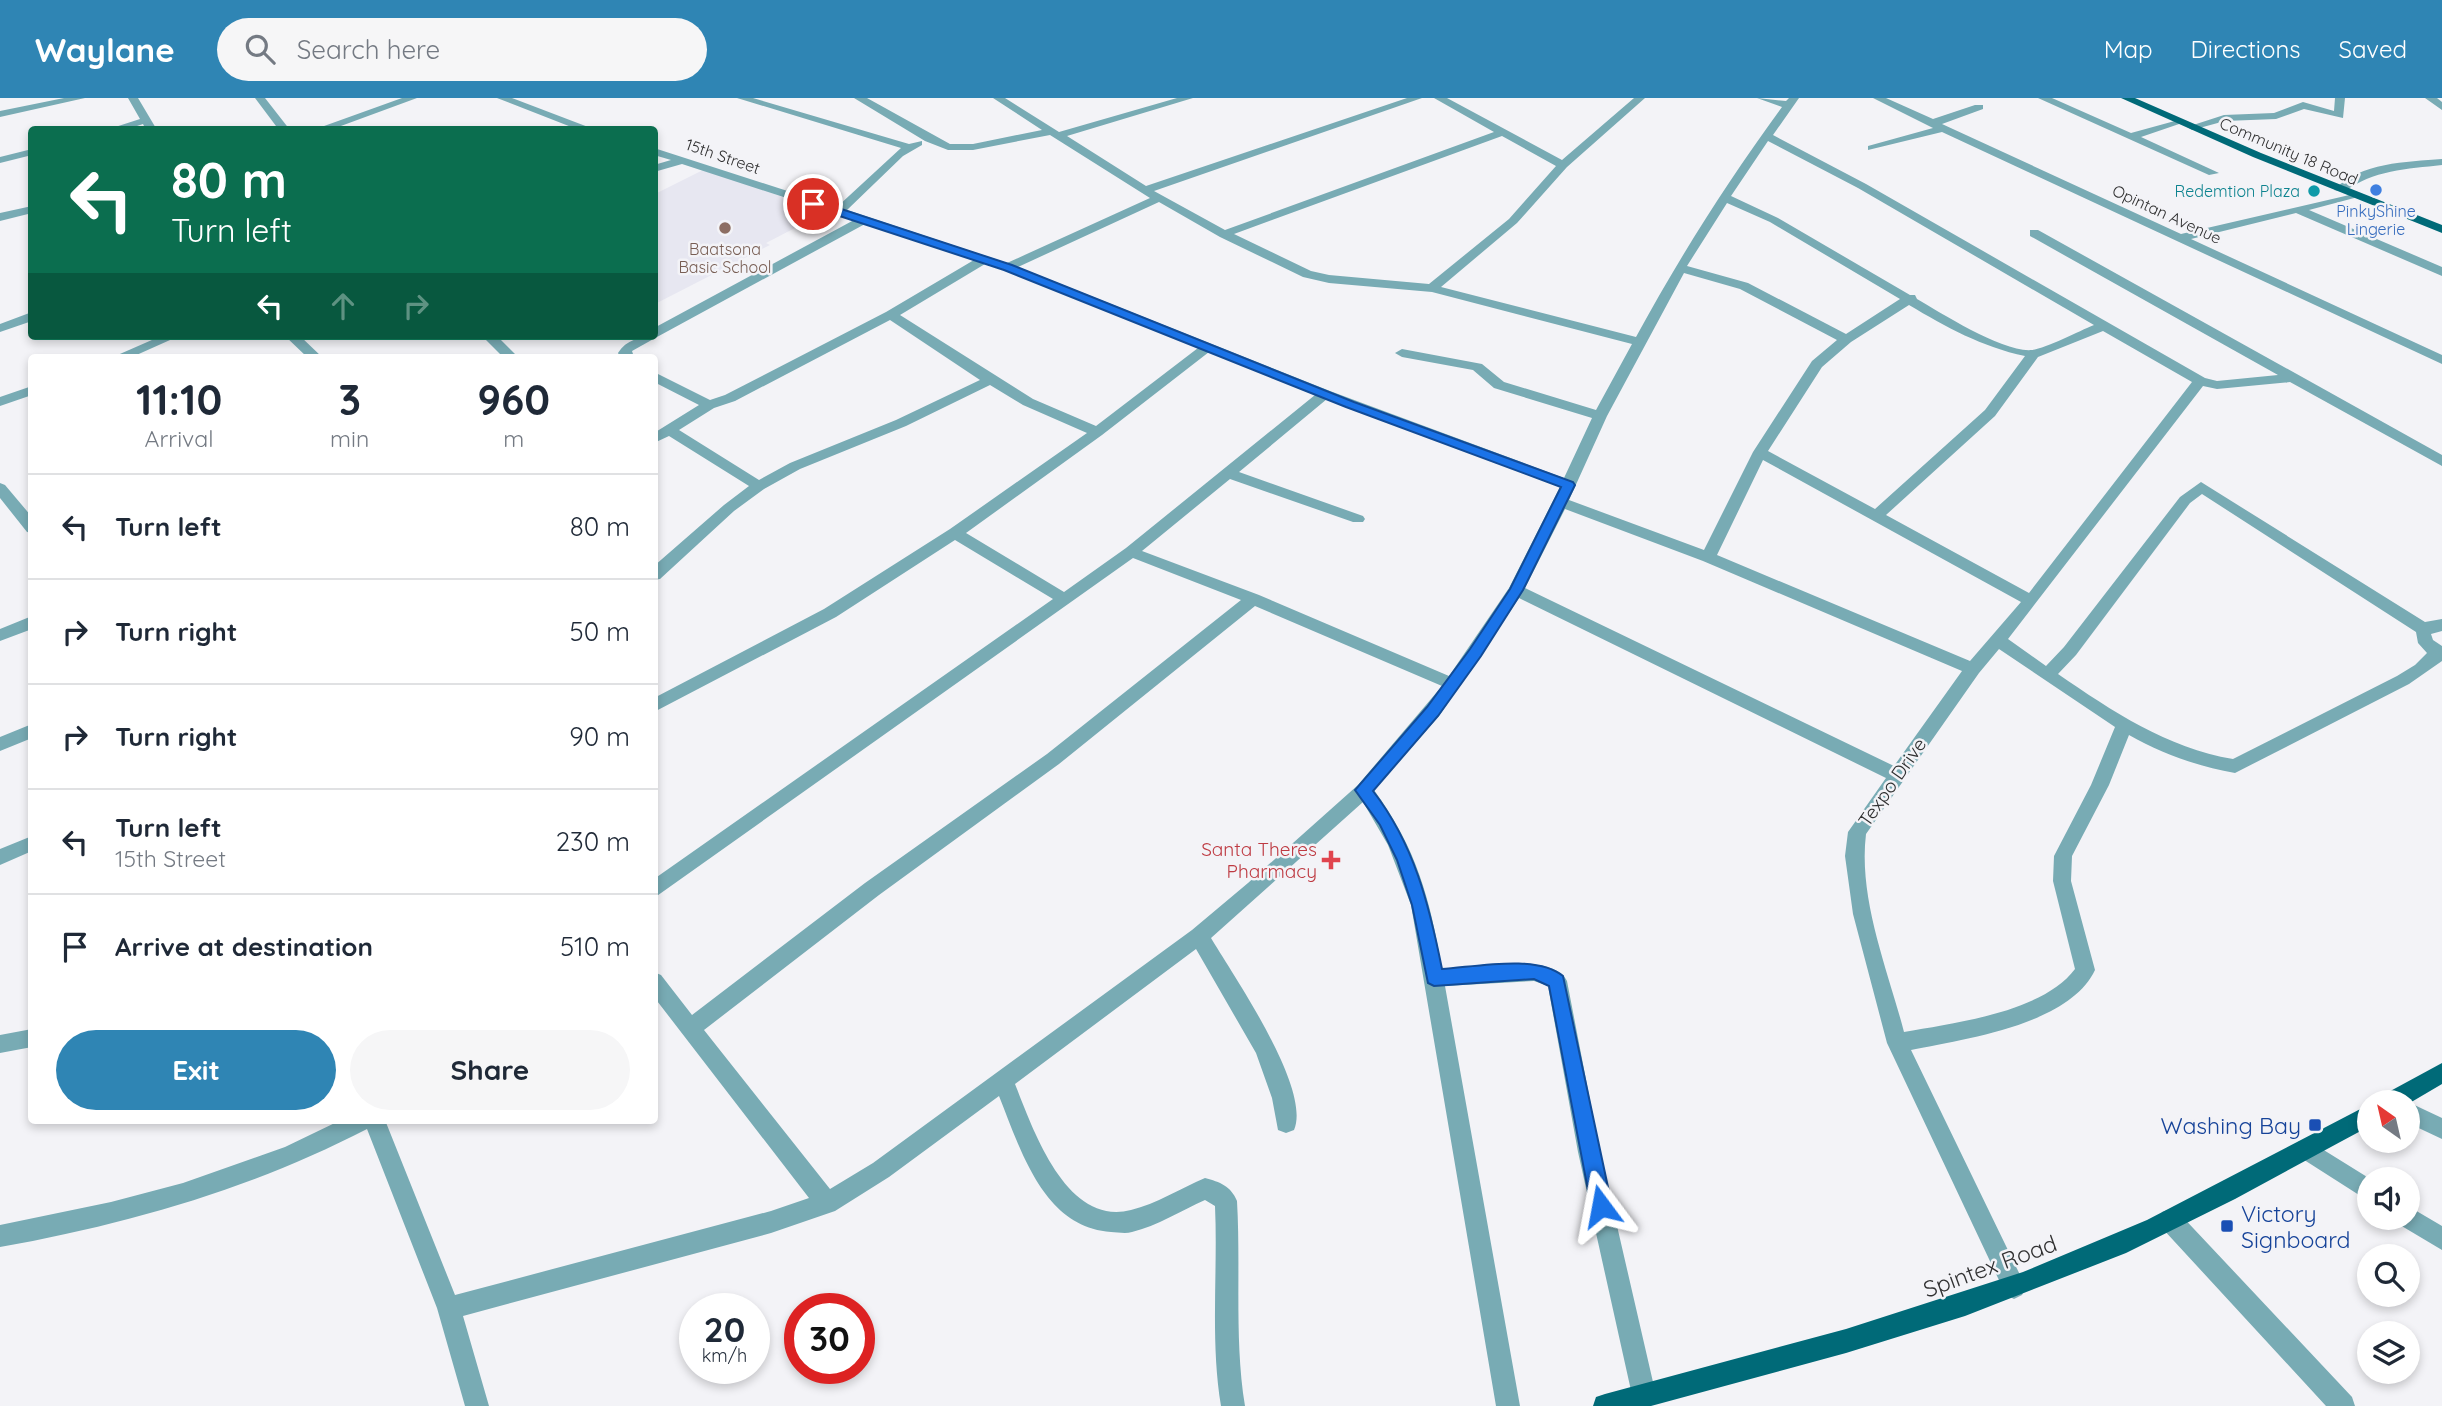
<!DOCTYPE html>
<html lang="en">
<head>
<meta charset="utf-8">
<style>
  body { margin:0; font-family:Quicksand,sans-serif; background:#f6f6f7; color:#1f2937; height:100vh; display:flex; flex-direction:column; font-size:26px; white-space:nowrap }
  * { box-sizing:border-box; margin:0 }
  p { font-size:23px; color:#747a83 }
  .icon { flex:none; width:38px; height:38px; fill:none; stroke:currentColor; stroke-width:2; stroke-linecap:round; stroke-linejoin:round }
  .map { position:relative; flex:1; overflow:hidden }
  .details { position:absolute; left:28px; top:256px; width:630px; height:770px; display:flex; flex-direction:column; background:#fff; border-radius:7px; box-shadow:0 4px 10px #0003 }
  .details>* { flex:none }
  .banner { position:absolute; left:28px; top:28px; width:630px; height:214px; border-radius:7px; box-shadow:0 4px 10px #0003; background:#0b6e4f; color:#fff; overflow:hidden }
  .needle { width:46px; rotate:326deg }
  .controls { position:absolute; left:2357px; top:992px; display:grid; gap:14px }
  .controls a { display:grid; place-items:center; width:63px; height:63px; border-radius:50%; background:#fff; box-shadow:0 4px 10px #0003; font-size:35px }
  .speed { position:absolute; left:679px; top:1195px; display:flex; gap:14px; font-size:35px; font-weight:700; text-align:center }
  .speed>* { display:grid; place-content:center; width:91px; height:91px; border-radius:50%; background:#fff; box-shadow:0 4px 10px #0003; line-height:1 }
  .speed small { font-size:18px; font-weight:400 }
  .speed .limit { border:10px solid #d22; background:#fff; color:#111 }
  .pin { position:absolute; display:grid; place-items:center; width:60px; height:60px; color:#fff; margin:-30px; border:4px solid #fff; border-radius:50%; box-shadow:0 2px 7px #0007 }
  .me { position:absolute; width:77px; margin:-38px; rotate:347deg; stroke-linejoin:round; filter:drop-shadow(0 0 5px #0008) }
  .turn { display:flex; align-items:center; gap:24px; height:147px; padding:0 28px; font-size:32px }
  .turn .icon { width:91px; height:91px; stroke-width:2.5 }
  .turn b { display:block; font-size:49px; line-height:60px }
  .lanes { display:flex; align-items:center; height:66px; padding:0 28px; background:#0003; justify-content:center; gap:35px; direction:ltr }
  .lanes .off { opacity:.35 }
  .eta { display:flex; justify-content:space-evenly; align-items:center; height:119px; text-align:center }
  .eta b { font-size:42px; font-weight:700; line-height:49px }
  .button { display:flex; gap:14px; margin-top:auto; padding:14px 28px }
  .button a { flex:1; height:80px; border-radius:42px; background:#2f85b4; color:#fff; font-size:28px; font-weight:700; line-height:80px; text-align:center }
  .button a+a { background:#f6f6f7; color:#1f2937 }
  ul { padding:0; list-style:none }
  li { display:flex; align-items:center; gap:21px; height:105px; padding:0 28px; border-top:2px solid #e0e1e3 }
  li div { flex:1 }
  li b { display:block; font-size:26px }
  li em { font-style:normal }
  header { display:flex; align-items:center; gap:42px; box-sizing:border-box; height:98px; padding:0 35px; background:#2f85b4; color:#fff }
  header strong { font-size:33px }
  nav { display:flex; gap:38px; margin-inline-start:auto; font-size:24px }
  .search { width:490px; height:63px; background:#f6f6f7; display:flex; align-items:center; gap:18px; box-sizing:border-box; padding:0 24px; border-radius:38px; color:#747a83; font-size:26px }
  .map>svg:first-child { display:block }
</style>
</head>
<body>
<header>
<strong>Waylane</strong>
<div class="search"><svg class="icon" aria-label="search" viewBox="0 0 24 24"><circle cx="10" cy="10" r="6"/><path d="M15 15l6 6"/></svg>Search here</div>
<nav><a>Map</a><a>Directions</a><a>Saved</a></nav>
</header>
<div class="map">
<svg width="2442" height="1308" viewBox="0 0 2442 1308">
  <rect width="100%" height="100%" fill="#f3f3f7"/>
  <path fill="#e7e7f1" d="M707,70L824,115L766,145L770,147L655,206V96Z"/>
  <g fill="none" stroke-linecap="round" stroke-linejoin="round">
    <path fill="#78abb4" fill-rule="evenodd" d="M64,0H85L0,19V13Z
      M128,0H138L157,32H146L143,26L125,32H106L140,21Z
      M255,0H265L290,32H279Z
      M402,0H417L330,32H313Z
      M497,0H512L596,32H579Z
      M737,0H753L909,46L922,43V47L903,58L847,112L1007,165L1150,100L1050,37L973,52H948L925,43L854,0H867L950,46H973L1042,32L993,0H1005L1059,34L1177,0H1193L1067,38L1146,88L1407,0H1422L1154,93L1225,132L1494,34L1434,0H1447L1562,62L1634,0H1645L1567,69L1517,125L1441,189L1636,239C1680,158 1728,83 1782,9L1757,0L1786,3L1789,0H1799L1773,37L1866,86L2205,280L2217,283L2278,277L2030,138V132H2038L2442,357V368L2290,284L2217,291L2203,288L2008,541L2046,568L2064,549L2180,399L2201,384L2425,524L2442,521V533L2431,536L2433,542L2442,548V563L2409,586L2235,675C2197,668 2162,656 2129,637L2109,687L2072,758L2071,783L2095,872C2069,927 1965,941 1911,952L2022,1181L2026,1189L2022,1197L2014,1201L2006,1197L1887,945L1853,816L1845,758L1848,734L1886,680L1519,500L1439,618L1374,692C1417,751 1430,801 1442,871C1471,869 1553,854 1567,883L1600,1054L1656,1297L1653,1306L1647,1308L1635,1306L1632,1297L1578,1054L1548,888L1534,883L1445,888L1520,1308H1496L1411,807L1388,747L1363,704L1211,840C1233,877 1312,991 1294,1032L1286,1035L1278,1032L1272,1000L1256,955L1196,851L1015,986C1033,1031 1066,1129 1131,1112C1156,1106 1181,1090 1205,1080C1220,1084 1231,1088 1237,1103C1241,1171 1234,1241 1245,1308H1221C1210,1242 1218,1174 1215,1108L1205,1102C1182,1112 1157,1128 1132,1134C1125,1136 1117,1134 1111,1134C1043,1130 1020,1050 999,998L889,1079L835,1113L771,1135L463,1218L489,1308H465L437,1210L367,1031C251,1091 128,1126 0,1149V1127L111,1104L183,1085L285,1049L341,1022H385L455,1197L771,1113L809,1100L654,899V874L661,877L692,917L865,785L1047,656L1241,502L1133,460L654,800V781L1053,501L955,442L836,519L654,614V600L824,511L950,431L1087,335L1023,307L990,287L906,328L800,371L764,391L734,413L660,481L654,482V468L724,407L749,388L669,338L654,345V335L699,307L654,284V274L710,302L725,297L886,214L974,162L865,126L657,239L632,253L634,259H620L618,255C626,242 641,238 654,238V230L854,122L682,66L654,74V67L671,62L654,57V50L837,109L901,50ZM1502,38L1556,68L1509,121L1429,186L1329,177L1311,173L1234,136ZM1768,43L1858,90L2094,227C2079,233 2047,250 2032,252C2004,255 1941,215 1917,201L1915,197H1910L1778,120L1731,98ZM1159,104L1220,139L1303,179L1329,185L1432,194L1632,246L1596,312L1504,284L1482,266L1402,251L1395,255L1402,259L1473,272L1494,290L1592,320L1564,380L1330,293L1018,169ZM1727,105L1770,124L1900,201L1846,236L1748,185L1687,168ZM985,166L1004,172L1198,250L1096,328L1033,301L900,217ZM1684,175L1740,191L1837,242L1812,263L1753,354L1704,452L1569,402L1607,318ZM1909,207C1946,229 1982,249 2025,258L1985,312L1875,411L1768,353L1822,269L1851,244ZM890,222L980,282L896,322L790,365L759,382L679,332L714,310L735,303ZM2103,233L2192,284L2029,495L1886,417L1995,318L2038,259ZM1209,254L1315,297L1126,450L1064,494L966,435L1102,337ZM1327,301L1560,389L1509,490L1449,578L1259,497L1142,453L1230,381L1353,424H1363L1365,421L1363,418L1239,374ZM1763,362L2021,504L1970,563L1717,457ZM2202,396L2416,534L2418,545L2427,555L2415,567L2397,578L2233,661C2167,650 2112,613 2058,576L2076,557L2190,405ZM1565,411L1703,463L1962,573L1894,668L1525,490ZM1255,508L1442,588L1358,687L1248,785L1192,832L873,1065L830,1091L704,932L879,797L1059,666ZM1999,551L2115,629L2091,687L2054,758L2053,783L2075,871C2043,914 1955,925 1904,934C1888,872 1858,801 1866,736L1979,575Z
      M1873,0H1886L1933,21L1975,7H1983V11L1942,26L2181,136L2358,95V99L2309,112L2442,169V178L2296,115L2191,141L2442,257V266L1942,34L1868,52V48L1933,30Z
      M2038,0H2052L2131,35L2182,21V25L2141,39L2219,75L2209,77Z
      M2335,0H2345L2343,20L2304,11L2276,21L2225,23L2192,32L2187,29L2224,17L2274,15L2303,4L2334,13Z
      M2425,0H2437L2442,4V12Z
      M32,51V57L0,65V59Z
      M2442,61V67C2407,71 2373,72 2344,94L2334,92C2361,64 2406,64 2442,61Z
      M32,108V115L0,123V115Z
      M32,214V223L0,234V226Z
      M161,238H179L132,259H113Z
      M285,238H300L322,259H307Z
      M482,238H497L518,259H503Z
      M32,288V297L0,308V299Z
      M0,385L5,387L32,419V435L27,434L0,400Z
      M32,518V531L0,543V531Z
      M32,626V640L0,653V639Z
      M32,738V753L0,767V751Z
      M32,931V949L0,955V937Z
      M2407,1004H2408L2442,1020V1041L2408,1025Z
      M2306,1041L2372,1082H2370V1104L2298,1058L2295,1051L2298,1044Z
      M2408,1108L2442,1128V1152L2400,1127L2397,1120H2408Z
      M2170,1111L2178,1114L2352,1299L2355,1308H2326L2162,1130L2159,1122L2162,1114Z"/>
    <path fill="#006a78" fill-rule="evenodd" d="M2121,0H2135L2261,55L2442,127V135L2253,59Z
      M2442,965V986L2408,1006L2381,1004L2383,997Z
      M2370,1006V1028L2342,1043L2235,1101L2126,1155L1965,1218L1846,1255L1651,1308H1593L1596,1299L1605,1296L1846,1231L2023,1174L2147,1122Z"/>
  </g>
  <path fill="#1a73e8" stroke="#114b97" stroke-width="2" d="M809,103H817L1012,167L1354,304L1573,384L1575,387L1523,492L1481,558L1438,618L1373,693C1414,746 1429,806 1442,871C1475,869 1537,856 1563,878L1612,1108L1609,1115L1601,1118L1594,1115L1591,1108L1549,888L1534,881L1434,888L1428,885L1412,807L1397,762L1380,727L1355,692L1427,609L1470,551L1510,491L1561,389L1346,309L1004,172L809,108Z"/>
  <circle fill="#3f7fe0" stroke="#f3f3f7" stroke-width="2.5" cx="2376" cy="92" r="7"/>
  <circle fill="#0f9aa8" stroke="#f3f3f7" stroke-width="2.5" cx="2314" cy="93" r="7"/>
  <circle fill="#8d6e63" stroke="#f3f3f7" stroke-width="2.5" cx="725" cy="130" r="7"/>
  <path fill="#e0444e" stroke="#f3f3f7" stroke-width="2.5" d="M1327.5 751.5h7v7h7v7h-7v7h-7v-7h-7v-7h7z"/>
  <g fill="#1a4fb4" stroke="#f3f3f7" stroke-width="2.5">
    <rect x="2308" y="1020" width="14" height="14" rx="3.5"/>
    <rect x="2220" y="1121" width="14" height="14" rx="3.5"/>
  </g>
  <g text-anchor="middle" dominant-baseline="central" stroke-width="5" stroke-linejoin="round" paint-order="stroke">
    <g font-size="16" fill="#313132" stroke="#f3f3f7">
      <text transform="translate(2289 53) rotate(23)">Community 18 Road</text>
      <text transform="translate(723 58) rotate(19)">15th Street</text>
      <text transform="translate(2167 116) rotate(25)">Opintan Avenue</text>
    </g>
    <g font-size="16" fill="#0d838f" stroke="#f3f3f7" text-anchor="end">
      <text x="2300" y="93">Redemtion Plaza</text>
    </g>
    <g font-size="16" fill="#366cbe" stroke="#f3f3f7">
      <text x="2376" y="113">PinkyShine<tspan x="2376" dy="18">Lingerie</tspan></text>
    </g>
    <g font-size="16" fill="#785e54" stroke="#f3f3f7">
      <text x="725" y="151">Baatsona<tspan x="725" dy="18">Basic School</tspan></text>
    </g>
    <g font-size="19" fill="#313132" stroke="#f3f3f7">
      <text transform="translate(1892 684) rotate(-55)">Texpo Drive</text>
    </g>
    <g font-size="19" fill="#be3a42" stroke="#f3f3f7" text-anchor="end">
      <text x="1317" y="751">Santa Theres<tspan x="1317" dy="22">Pharmacy</tspan></text>
    </g>
    <g font-size="23" fill="#164399" stroke="#f3f3f7" text-anchor="end">
      <text x="2301" y="1027">Washing Bay</text>
      <text x="2241" y="1115" text-anchor="start">Victory<tspan x="2241" dy="26">Signboard</tspan></text>
    </g>
    <g font-size="23" fill="#313132" stroke="#f3f3f7">
      <text transform="translate(1990 1168) rotate(-20)">Spintex Road</text>
    </g>
  </g>
</svg>
<div class="controls">
<a><svg class="needle" viewBox="-14 -14 28 28"><path d="M0-13l5 13h-10z" fill="#e53935"/><path d="M0 13l5-13h-10z" fill="#747a83"/></svg></a>
<a><svg class="icon" aria-label="sound" viewBox="0 0 24 24"><path d="M4 9h4l5-4v14l-5-4H4zM17 9q2 3 0 6"/></svg></a>
<a><svg class="icon" aria-label="search" viewBox="0 0 24 24"><circle cx="10" cy="10" r="6"/><path d="M15 15l6 6"/></svg></a>
<a><svg class="icon" aria-label="layers" viewBox="0 0 24 24"><path d="M12 4l9 5-9 5-9-5zM3 14l9 5 9-5"/></svg></a>
</div>
<div class="speed"><div>20<small>km/h</small></div><div class="limit">30</div></div>
<div class="pin" style="left:813px;top:106px;background:#d93025"><svg class="icon" aria-label="arrive" viewBox="0 0 24 24"><path d="M6 21V4h12l-3 4 3 4H6"/></svg></div>
<svg class="me" style="left:1601px;top:1108px" viewBox="-20 -20 40 40"><path d="M0-17L14 15 0 8-14 15z" fill="#1a73e8" stroke="#fff" stroke-width="4"/></svg>
<div class="banner">
<div class="turn"><svg class="icon" aria-label="left" viewBox="0 0 24 24"><path d="M17 20v-9H6M10 6l-5 5 5 5"/></svg><div><b>80 m</b>Turn left</div></div>
<div class="lanes"><svg class="icon" aria-label="left" viewBox="0 0 24 24"><path d="M17 20v-9H6M10 6l-5 5 5 5"/></svg><svg class="icon off" aria-label="ahead" viewBox="0 0 24 24"><path d="M12 20V5M6 11l6-6 6 6"/></svg><svg class="icon off" aria-label="right" viewBox="0 0 24 24"><path d="M7 20v-9h11M14 6l5 5-5 5"/></svg></div>
</div>
<section class="details">
<div class="eta">
<div><b>11:10</b><p>Arrival</p></div>
<div><b>3</b><p>min</p></div>
<div><b>960</b><p>m</p></div>
</div>
<ul>
<li><svg class="icon" aria-label="left" viewBox="0 0 24 24"><path d="M17 20v-9H6M10 6l-5 5 5 5"/></svg><div><b>Turn left</b></div><em>80 m</em></li>
<li><svg class="icon" aria-label="right" viewBox="0 0 24 24"><path d="M7 20v-9h11M14 6l5 5-5 5"/></svg><div><b>Turn right</b></div><em>50 m</em></li>
<li><svg class="icon" aria-label="right" viewBox="0 0 24 24"><path d="M7 20v-9h11M14 6l5 5-5 5"/></svg><div><b>Turn right</b></div><em>90 m</em></li>
<li><svg class="icon" aria-label="left" viewBox="0 0 24 24"><path d="M17 20v-9H6M10 6l-5 5 5 5"/></svg><div><b>Turn left</b><p>15th Street</p></div><em>230 m</em></li>
<li><svg class="icon" aria-label="arrive" viewBox="0 0 24 24"><path d="M6 21V4h12l-3 4 3 4H6"/></svg><div><b>Arrive at destination</b></div><em>510 m</em></li>
</ul>
<div class="button"><a>Exit</a><a>Share</a></div>
</section>
</div>
</body>
</html>
